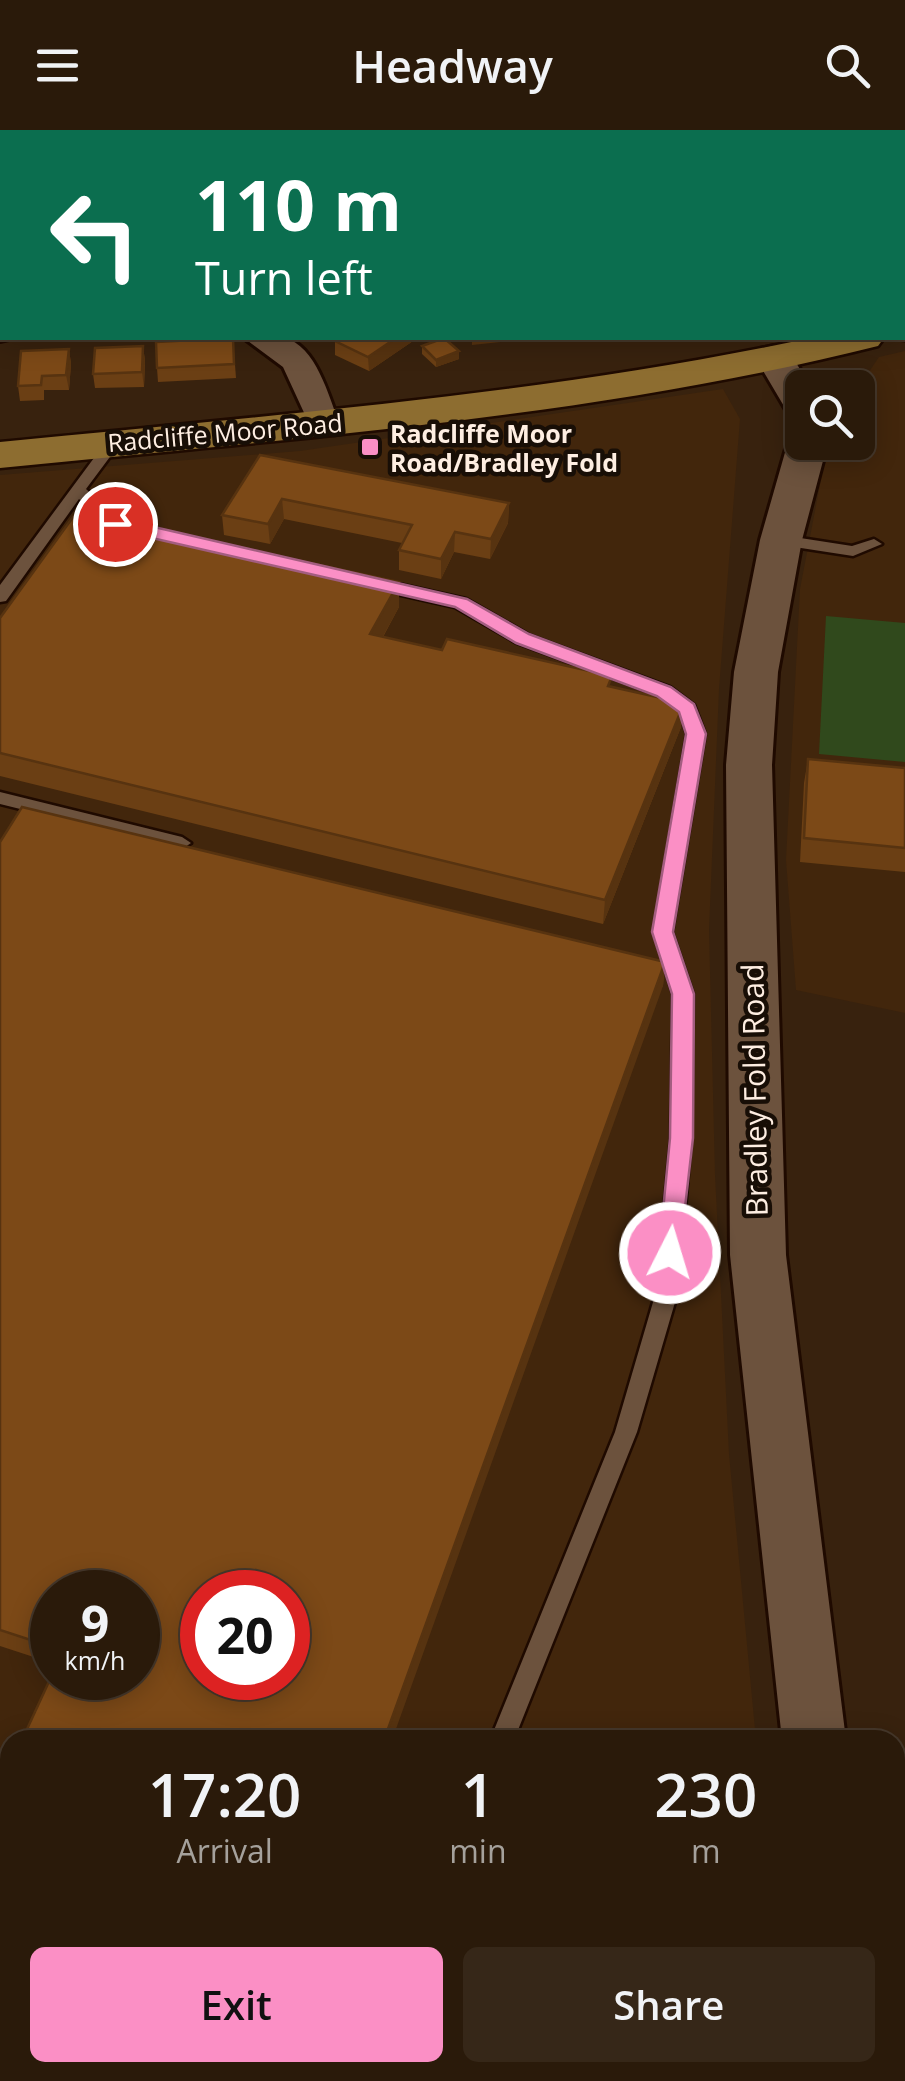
<!DOCTYPE html>
<html lang="en">
<head>
<meta charset="utf-8">
<style>
  body { margin:0; font-family:"Open Sans",sans-serif; background:#362718; color:#f1f3f6; height:100vh; display:flex; flex-direction:column; font-size:38px; white-space:nowrap }
  * { box-sizing:border-box; margin:0 }
  p { font-size:32px; color:#a5a19c }
  .icon { flex:none; width:55px; height:55px; fill:none; stroke:currentColor; stroke-width:2; stroke-linecap:round; stroke-linejoin:round }
  .map { position:relative; flex:1; overflow:hidden }
  .drawer { position:absolute; left:0px; top:1600px; width:905px; height:352px; display:flex; flex-direction:column; background:#2a1a0a; border-radius:30px 30px 0 0; box-shadow:0 5px 25px #0003,0 0 0 2px #46382b }
  .drawer>* { flex:none }
  .guide { position:absolute; left:0px; top:0px; width:905px; height:210px; box-shadow:0 5px 25px #0003,0 0 0 2px #46382b; background:#0b6e4f; color:#fff; overflow:hidden }
  .controls { position:absolute; left:785px; top:240px; display:grid; gap:20px }
  .controls a { display:grid; place-items:center; width:90px; height:90px; border-radius:15px; background:#2a1a0a; box-shadow:0 5px 25px #0003,0 0 0 2px #46382b; font-size:50px }
  .speed { position:absolute; left:30px; top:1440px; display:flex; gap:20px; font-size:50px; font-weight:700; text-align:center }
  .speed>* { display:grid; place-content:center; width:130px; height:130px; border-radius:50%; background:#2a1a0a; box-shadow:0 5px 25px #0003,0 0 0 2px #46382b; line-height:1 }
  .speed small { font-size:25px; font-weight:400 }
  .speed .limit { border:15px solid #d22; background:#fff; color:#111 }
  .pin { position:absolute; display:grid; place-items:center; width:85px; height:85px; color:#fff; margin:-42px; border:5px solid #fff; border-radius:50%; box-shadow:0 2px 10px #0007 }
  .me { position:absolute; width:110px; margin:-55px; rotate:5deg; stroke-linejoin:round; filter:drop-shadow(0 0 8px #0008) }
  .turn { display:flex; align-items:center; gap:35px; height:210px; padding:0 30px; font-size:45px }
  .turn .icon { width:130px; height:130px; stroke-width:2.5 }
  .turn b { display:block; font-size:70px; line-height:85px }
  .eta { display:flex; justify-content:space-evenly; align-items:center; height:170px; text-align:center }
  .eta b { font-size:60px; font-weight:600; line-height:70px }
  .button { display:flex; gap:20px; margin-top:auto; padding:20px 30px }
  .button a { flex:1; height:115px; border-radius:15px; background:#fb8fc5; color:#111; font-size:40px; font-weight:600; line-height:115px; text-align:center }
  .button a+a { background:#362718; color:#f1f3f6 }
  header { display:flex; justify-content:space-between; align-items:center; height:130px; padding:0 30px; background:#2a1a0a; font-size:45px; font-weight:600 }
  .map>svg:first-child { display:block }
</style>
</head>
<body>
<header><svg class="icon" aria-label="menu" viewBox="0 0 24 24"><path d="M4 6h16M4 12h16M4 18h16"/></svg>Headway<svg class="icon" aria-label="search" viewBox="0 0 24 24"><circle cx="10" cy="10" r="6"/><path d="M15 15l6 6"/></svg></header>
<div class="map">
<svg width="905" height="1951" viewBox="0 0 905 1951">
  <rect width="100%" height="100%" fill="#38220e"/>
  <path fill="#42260c" fill-rule="evenodd" d="M905,221V883L796,860L786,730L800,459L828,313L858,312V258L879,227Z
    M723,259L740,289L719,559L709,800L715,1045L729,1324L756,1610H10V1942H787L788,1951H0V345L300,321ZM52,1462H138V1548H52ZM202,1462H288V1548H202Z"/>
  <path fill="#30491c" d="M826,486L905,493V632L819,624Z"/>
  <g fill="none" stroke-linecap="round" stroke-linejoin="round">
    <defs>
      <path id="service" d="M458,0H485L486,2H459Z
        M113,307L121,312L86,359L120,390L139,395V401L109,397L79,369L6,471L0,472V455L108,309Z
        M781,405L852,416L874,409L882,414L853,426L775,414L773,410Z
        M376,449L466,469L529,505L670,557L694,575L705,604L672,802L693,864L691,1008L678,1162L637,1302L514,1610H490L615,1302L656,1162L671,1008L673,864L654,802L687,604L680,582L658,565L517,513L455,477L370,458V450Z
        M0,662L182,707L191,713L182,719L0,674Z
        M0,1670L10,1674V1698L0,1694Z
        M355,1942H382L379,1951H351Z"/>
      <path id="minor" d="M0,192L2,208H13L0,211Z
        M244,208C255,207 272,205 284,208C316,215 329,267 339,293L334,300H312L283,237Z"/>
      <path id="tertiary" d="M804,0H842L843,2H806Z
        M774,216L788,219L811,258H802V287L788,283L755,227L760,219Z
        M802,301V312H828L802,410L778,542L772,635L786,1125L846,1610H782L730,1125L726,635L734,542L760,410L788,312L794,304Z
        M895,1936L899,1951H827V1942H895Z"/>
      <path id="primary" d="M905,186V210L889,208H902Z
        M811,208H884L878,216C591,288 294,308 0,338V312C271,285 543,265 811,208Z"/>
    </defs>
    <use href="#service" stroke="#1f0a00" stroke-width="5"/>
    <use href="#minor" stroke="#1f0a00" stroke-width="6"/>
    <use href="#tertiary" stroke="#1f0a00" stroke-width="6"/>
    <use href="#primary" stroke="#1f0a00" stroke-width="5"/>
    <path stroke="#745f4e" stroke-width="8" stroke-dasharray="6 9" stroke-linecap="butt" d="M895,1890L905,1892"/>
    <use href="#service" fill="#6c523d" fill-rule="evenodd"/>
    <use href="#minor" fill="#6c523d" fill-rule="evenodd"/>
    <use href="#tertiary" fill="#6c523d" fill-rule="evenodd"/>
    <use href="#primary" fill="#8d6d30" fill-rule="evenodd"/>
  </g>
  <path fill="#6b3f14" d="M559,0H602L600,2H559Z
    M233,208L236,248L158,252L157,238Z
    M335,211H413L369,241L335,225Z
    M143,216L145,231L144,257L95,258L93,244Z
    M422,216L459,229L436,237L422,224Z
    M69,219L71,234L69,260H44V270L20,271L18,256Z
    M260,325L509,373L508,393L490,429L454,422L441,449L399,440V420L402,413L284,389L270,414L224,405L222,385Z
    M399,452V477L383,507L684,573L681,597L603,794L0,646V488Z
    M808,629L905,638V742L800,732L804,653Z
    M0,712L665,832L663,856L138,1548L52,1462V1533L0,1516Z"/>
  <path fill="#573310" d="M2,59V76L0,79V62Z
    M2,137V155L0,157V140Z
    M396,208H413V211L369,241L368,227Z
    M472,208H511V211L472,215Z
    M143,216L145,231L144,257L142,242Z
    M69,219L71,234L69,260L66,245Z
    M459,221V229L436,237V230Z
    M282,369L284,389L270,414L268,394Z
    M509,373L508,393L490,429L491,409Z
    M455,402L454,422L441,449V429Z
    M399,452V477L371,528L370,504Z
    M684,573L681,597L603,794L605,770Z
    M665,832L663,856L392,1610H384Z"/>
  <path fill="#7c4917" stroke="#573310" stroke-width="2.5" fill-rule="evenodd" d="M144,0H186L184,2H142Z
    M274,0H311L320,2H272Z
    M403,0H445L443,2H402Z
    M657,0H700L699,2H656Z
    M724,0H775L773,2H723Z
    M0,115H2V137L0,140Z
    M233,208L234,234L157,238L156,212Z
    M339,208H396L368,227L335,211Z
    M444,208L459,221L436,230L422,216Z
    M143,216L142,242L93,244L95,218Z
    M69,219L66,245L42,246L41,255L18,256L21,221Z
    M260,325L509,373L491,409L455,402L441,429L399,420L412,395L282,369L268,394L222,385Z
    M76,383L399,452L370,504L442,520L447,509L612,546L608,556L684,573L605,770L0,623V488Z
    M808,629L905,638V718L804,708Z
    M22,677L665,832L384,1610H22L52,1545V1548H138V1462H52V1517L0,1500V712ZM202,1462H288V1548H202Z
    M451,1942H540L537,1951H448Z"/>
  <path fill="#fb8fc5" stroke="#a35d80" stroke-width="2.5" d="M115,388L467,469L529,504L671,557L694,574L706,604L673,802L694,864L693,1008L679,1130H662L659,1123L670,1008L672,864L652,802L686,604L679,582L657,566L516,513L455,477L108,398V390Z"/>
  <rect fill="#fb8fc5" stroke="#180e06" stroke-width="4" x="360" y="307" width="20" height="20" rx="5"/>
  <g text-anchor="middle" dominant-baseline="central" stroke-width="9" stroke-linejoin="round" paint-order="stroke">
    <g font-size="25" fill="#feeee2" stroke="#180e06">
      <text transform="translate(225 302) rotate(-5)">Radcliffe Moor Road</text>
    </g>
    <g font-size="25" font-weight="bold" fill="#feeee2" stroke="#180e06" text-anchor="start">
      <text x="390" y="303">Radcliffe Moor<tspan x="390" dy="29">Road/Bradley Fold</tspan></text>
    </g>
    <g font-size="30" fill="#feeee2" stroke="#180e06">
      <text transform="translate(754 960) rotate(-91)">Bradley Fold Road</text>
    </g>
  </g>
</svg>
<div class="controls">
<a><svg class="icon" aria-label="search" viewBox="0 0 24 24"><circle cx="10" cy="10" r="6"/><path d="M15 15l6 6"/></svg></a>
</div>
<div class="speed"><div>9<small>km/h</small></div><div class="limit">20</div></div>
<div class="pin" style="left:115px;top:394px;background:#d93025"><svg class="icon" aria-label="arrive" viewBox="0 0 24 24"><path d="M6 21V4h12l-3 4 3 4H6"/></svg></div>
<svg class="me" style="left:670px;top:1123px" viewBox="-20 -20 40 40"><circle r="17" fill="#fb8fc5" stroke="#fff" stroke-width="3"/><path d="M0-11L8 9 0 5-8 9z" fill="#fff"/></svg>
<div class="guide">
<div class="turn"><svg class="icon" aria-label="left" viewBox="0 0 24 24"><path d="M17 20v-9H6M10 6l-5 5 5 5"/></svg><div><b>110 m</b>Turn left</div></div>
</div>
<section class="drawer">
<div class="eta">
<div><b>17:20</b><p>Arrival</p></div>
<div><b>1</b><p>min</p></div>
<div><b>230</b><p>m</p></div>
</div>
<div class="button"><a>Exit</a><a>Share</a></div>
</section>
</div>
</body>
</html>
